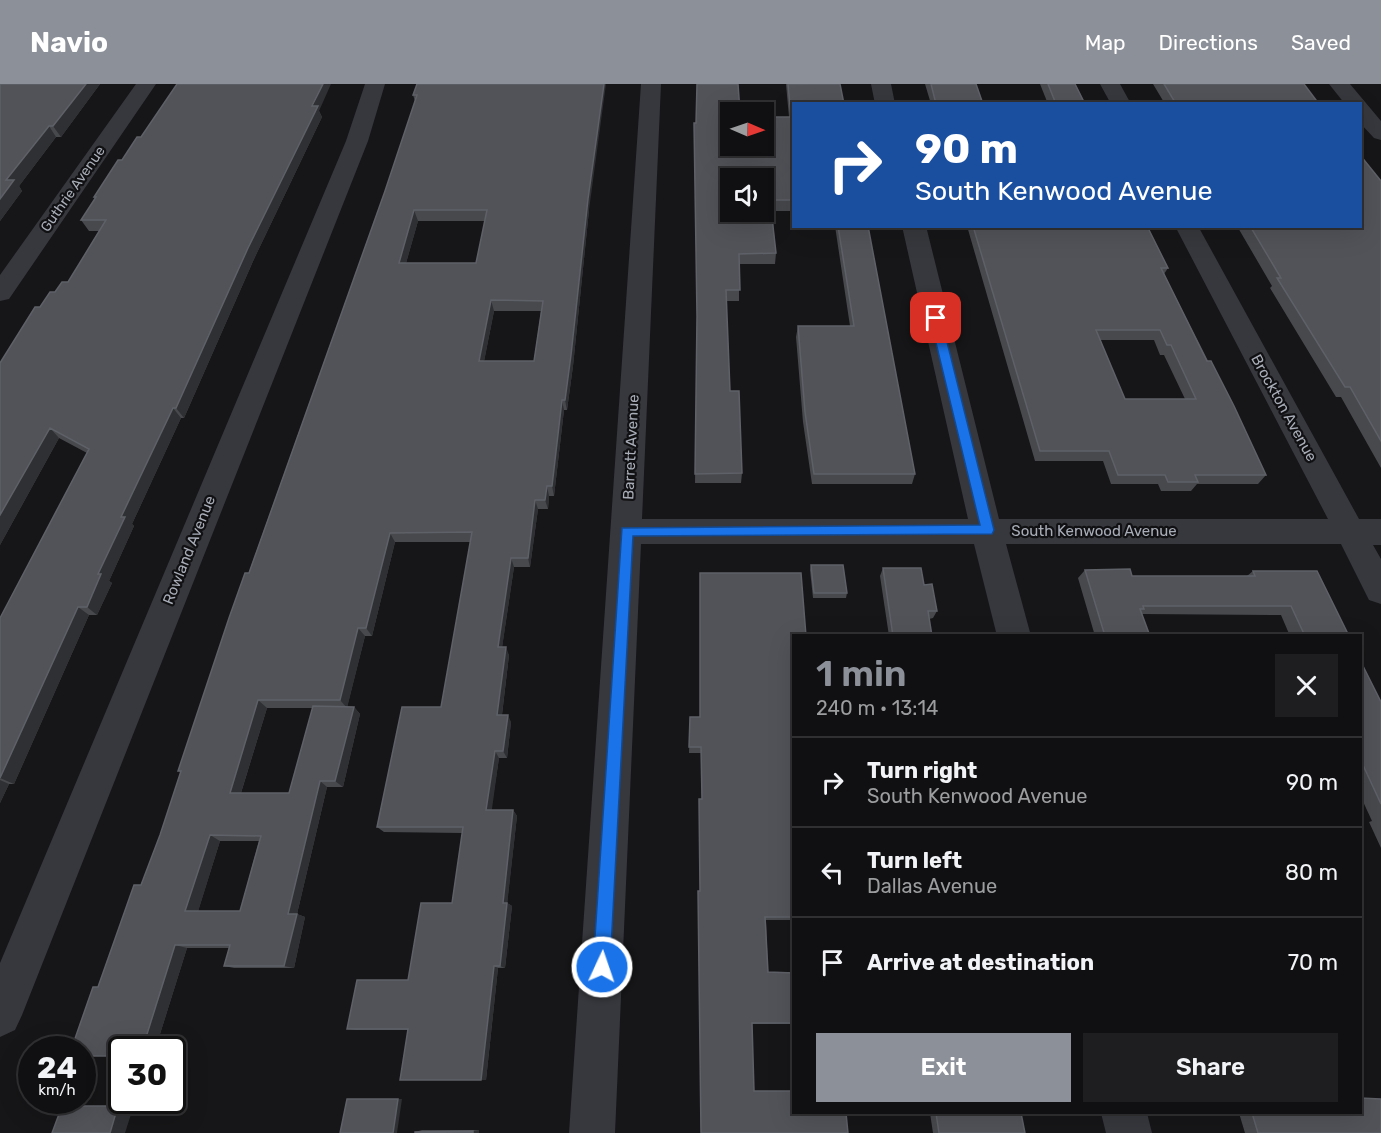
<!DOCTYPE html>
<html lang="en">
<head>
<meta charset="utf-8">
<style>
  body { margin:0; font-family:Rubik,sans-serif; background:#1e1e20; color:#f1f3f6; height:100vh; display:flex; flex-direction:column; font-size:22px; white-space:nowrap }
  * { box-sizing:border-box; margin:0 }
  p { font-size:20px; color:#9c9d9f }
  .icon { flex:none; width:33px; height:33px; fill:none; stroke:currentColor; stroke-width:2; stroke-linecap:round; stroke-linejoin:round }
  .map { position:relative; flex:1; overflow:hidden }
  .sheet { position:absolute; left:792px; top:550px; width:570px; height:480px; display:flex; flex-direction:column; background:#101012; border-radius:0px; box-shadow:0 6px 24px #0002,0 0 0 2px #303032 }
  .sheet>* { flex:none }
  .banner { position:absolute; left:792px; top:18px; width:570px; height:126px; border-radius:0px; box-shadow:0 6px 24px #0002,0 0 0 2px #303032; background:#1a4fa0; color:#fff; overflow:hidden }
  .needle { width:39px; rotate:92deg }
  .controls { position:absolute; left:720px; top:18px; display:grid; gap:12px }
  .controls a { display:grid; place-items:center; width:54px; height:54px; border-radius:0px; background:#101012; box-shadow:0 6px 24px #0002,0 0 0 2px #303032; font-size:30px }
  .speed { position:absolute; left:18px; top:952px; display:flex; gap:12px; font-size:30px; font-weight:700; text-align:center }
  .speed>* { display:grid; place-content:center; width:78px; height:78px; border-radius:50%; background:#101012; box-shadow:0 6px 24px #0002,0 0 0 2px #303032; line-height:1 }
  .speed small { font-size:15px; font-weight:400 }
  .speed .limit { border:3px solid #111; border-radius:9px; background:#fff; color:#111 }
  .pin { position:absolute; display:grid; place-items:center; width:51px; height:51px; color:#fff; margin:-26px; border-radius:12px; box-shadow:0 3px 9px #0006 }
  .me { position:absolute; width:66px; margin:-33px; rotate:3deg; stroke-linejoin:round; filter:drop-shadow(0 0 4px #0008) }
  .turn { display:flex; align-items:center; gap:21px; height:126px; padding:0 24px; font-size:27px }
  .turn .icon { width:78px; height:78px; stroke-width:2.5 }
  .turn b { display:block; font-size:42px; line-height:51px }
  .round { display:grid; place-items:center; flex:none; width:63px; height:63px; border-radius:0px; background:#1e1e20 }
  .head { display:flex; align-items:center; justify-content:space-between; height:102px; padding:0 24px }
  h1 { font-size:36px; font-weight:600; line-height:45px; color:#8c9099 }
  .button { display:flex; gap:12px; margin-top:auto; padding:12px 24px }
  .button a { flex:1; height:69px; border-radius:0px; background:#8c9099; color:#fff; font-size:24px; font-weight:600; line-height:69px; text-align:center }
  .button a+a { background:#1e1e20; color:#f1f3f6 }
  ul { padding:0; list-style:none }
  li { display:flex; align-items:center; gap:18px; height:90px; padding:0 24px; border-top:2px solid #303032 }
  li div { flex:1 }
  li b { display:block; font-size:22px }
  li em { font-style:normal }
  header { display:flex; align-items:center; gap:36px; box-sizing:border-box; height:84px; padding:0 30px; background:#8c9099; color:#fff }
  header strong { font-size:28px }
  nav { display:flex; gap:33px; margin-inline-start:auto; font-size:21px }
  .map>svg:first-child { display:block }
</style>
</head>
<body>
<header>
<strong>Navio</strong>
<nav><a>Map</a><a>Directions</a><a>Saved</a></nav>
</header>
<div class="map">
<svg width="1381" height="1049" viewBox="0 0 1381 1049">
  <rect width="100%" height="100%" fill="#161618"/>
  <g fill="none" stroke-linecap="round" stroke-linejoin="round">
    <path fill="#37383d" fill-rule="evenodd" d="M136,0H156L9,215L0,217V191Z
      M365,0H385L368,57L22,931L15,946L0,953V879L346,57Z
      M641,0H661L642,435H968L902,142H926L999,435H1328L1175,142H1198L1359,435H1381V461H1373L1381,475V520L1369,516L1341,460H1006L1031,552H997L974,460H641L615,1049H569Z
      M871,0H891L895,20H875Z
      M1100,0H1120L1131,20H1111Z
      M1329,0H1350L1381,37V56L1374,54L1360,39V20H1345Z
      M1101,1029H1147L1152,1049H1106Z"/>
  </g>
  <path fill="#47494d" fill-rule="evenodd" d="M0,0H100L61,53H56L19,102L22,107L0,137Z
    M417,0L589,126L573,282L567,326H564L554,412H549L548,425H538L530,483H514L502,563L509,571L502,631L511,638L507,674H499L491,726H513L517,732L507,819L512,822L505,884H498L486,996H400L408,946H355L347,945L408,896L452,819L463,749L384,748L377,743L441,623L471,458H395L372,552H365L347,623H354L360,630L343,703H327L297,830L305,833L294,884H234L224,882L229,864H187L155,966H122V972H82V966L98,903L141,801L160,751L181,688L178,687L385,107L415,17L413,11ZM418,137H485L476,179H406ZM494,227H541L534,277H484ZM267,624H313L289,709H241ZM220,757H259L240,827H198Z
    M786,0H840L794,20V127H772L776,169L775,180H739V217H726L730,307L742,389L741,399H695L697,241L696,39L730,62L789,33Z
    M925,0H976L983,20H931Z
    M1040,0H1075L1085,20H1048Z
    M1153,0H1304L1319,20H1165Z
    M319,27L322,33L254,175L184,334H181L132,440L134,442L109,497L112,499L97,531H89L14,700H9L0,719V534L87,369L59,354L0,461V279L40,223L55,208L68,198L99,147H89L81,136L95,115L94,113L141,53Z
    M1381,97V384L1341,313H1336L1270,204L1272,202L1237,142H1360Z
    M835,142H868L915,390L912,400H812L803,338L796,253L798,242H850Z
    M967,142H1147L1168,184L1164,190L1266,391L1258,400H1197L1191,407H1161L1158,400H1111L1103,377H1035ZM1100,256H1154L1160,271H1164L1185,315H1125Z
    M811,481L847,509L846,514H813L810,486Z
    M883,484L924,501L937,527L933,534L929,535L932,552H889L880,492Z
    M1085,486L1132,492H1247L1253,487L1349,552H1290L1281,531L1142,530L1150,552H1095L1078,494Z
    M794,552V836H766L768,888L794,889V940H752L701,1049L700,807L702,715L701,669H689L690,633H700Z
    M1360,576L1381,618V764L1369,738L1372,737L1360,711Z
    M930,1029H1021L1025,1049H933Z
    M1239,1029H1360L1381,1049H1245Z
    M422,1046H479V1049L415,1048Z"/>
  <path fill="#2f3033" d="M86,0H100L61,53L53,42Z
    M323,0H331L319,27L322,33L254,175L184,334L176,324L248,164Z
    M604,0H606L589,126L573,282L567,326L565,316L588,115Z
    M49,42L56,53L19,102L22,107L0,137V115L6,96Z
    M414,126L418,137L403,190L399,179Z
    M491,216L494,227L482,288L479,277Z
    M562,316L564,326L554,412L552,402Z
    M173,324L181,334L132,440L134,442L109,497L112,499L97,531L87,523L98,490L121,433Z
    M50,344L59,354L0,461V431Z
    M547,402L549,412L548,425L545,416Z
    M535,416L538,425L530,483L528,474Z
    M390,449L395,458L372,552L366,544Z
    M511,474L514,483L501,571L498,563Z
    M78,523L89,531L14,700L0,694Z
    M358,544L365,552L347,624L340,616Z
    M506,563L509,571L501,638L497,631Z
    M258,616L267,624L239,715L230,709Z
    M354,623L360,630L343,703L335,697Z
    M508,631L511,638L507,674L503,667Z
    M495,667L499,674L491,732L486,726Z
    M0,696L9,700L0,719Z
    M320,697L327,703L297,830L305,833L294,884L284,882L288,830Z
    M513,726L517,732L507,822L503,819Z
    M210,751L220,757L197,831L185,827Z
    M507,819L512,822L505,884L500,882Z
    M175,861L187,864L155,966H142Z
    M494,882L498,884L486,996H481Z
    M398,1015H402L397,1049H393Z
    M134,1021L125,1049H110L118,1022Z
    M479,1046V1049H473V1047Z"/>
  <path fill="#525359" stroke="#5f6168" stroke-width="1.5" fill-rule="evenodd" d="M0,0H86L53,42H49L6,96H14L0,115Z
    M177,0H323L312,22H318L248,164L176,324H173L121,433H125L98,490H101L87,523H78L0,694V534L89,365L50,344L0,431V279L35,223H40L50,208H55L62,198H68L106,136H81L96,113H94L118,76H122L137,53H141Z
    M417,0H604L588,115L571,271L565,316H562L552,402H547L545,416H535L528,474H511L498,563H506L497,631H508L503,667H495L486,726H513L503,819H507L500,882H494L481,996H400L408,945H347L357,896H408L421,819H452L463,743H377L402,623H441L472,448L390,449L366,544H358L340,616H258L230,709H289L313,622L354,623L335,697H320L288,830H297L284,882H224L230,861H175L142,966H122V972H82V966H71L93,903H98L134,801H141L160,751L181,687H178L229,534L245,489H249L385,107L417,11H413ZM414,126H487L476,179H399ZM491,216L543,217L534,277H479ZM210,751L261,752L240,827H185Z
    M697,0H738L740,28H730V62H764V33H791L788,0H840L844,20H794V116H770L776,169L739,170L740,206H726L730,307H739L742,389L695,390L697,232L694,39H696ZM730,94H764V128H730Z
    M931,0H976L983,20H936Z
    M1048,0H1075L1085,20H1056Z
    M1164,0H1304L1319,20H1176Z
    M1360,71L1381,97V357L1350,303H1345L1277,194H1281L1250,142H1360Z
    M838,142H868L915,390H814L805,328L798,242H854Z
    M973,142H1147L1168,184H1161L1207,277H1211L1234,322L1266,391H1195L1198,398H1168L1165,391H1118L1109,367H1040ZM1096,246H1160L1167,261H1171L1196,315H1125Z
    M811,481H843L847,509H814Z
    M883,484H921L924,501L932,500L937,527H928L932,552H893Z
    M1130,485L1132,492H1255L1253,487H1317L1349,552H1305L1291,522H1143L1144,525H1140L1150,552H1105L1085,486Z
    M700,489H801L806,552H794V833H765L768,888L794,889V939H752L754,1007H794V1029H846L848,1049H701L698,807H700L699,715H702L701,663H689L690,633H700Z
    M1360,576L1381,618V720L1362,679H1360Z
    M1360,1014L1381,1015V1049H1258L1252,1029H1360Z
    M347,1015H398L393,1049H340Z
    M62,1022H118L110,1049H52Z
    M936,1029H1021L1025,1049H939Z
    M473,1047V1049H415V1048Z"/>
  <path fill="#1a73e8" stroke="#114b97" stroke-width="1.5" d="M936,231L941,234L994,446L992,450L633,452L610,883L608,890L602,892L596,890L593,883L622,444L980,441L930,234Z"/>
  <g text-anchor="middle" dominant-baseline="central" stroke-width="4.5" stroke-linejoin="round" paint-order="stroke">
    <g font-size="14" fill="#a8adb8" stroke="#111113">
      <text transform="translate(73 105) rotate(-55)">Guthrie Avenue</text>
    </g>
    <g font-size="15" fill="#a8adb8" stroke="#111113">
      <text transform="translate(1284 324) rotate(61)">Brockton Avenue</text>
      <text transform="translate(631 363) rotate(-87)">Barrett Avenue</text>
      <text x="1094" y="447">South Kenwood Avenue</text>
      <text transform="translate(189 466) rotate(-68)">Rowland Avenue</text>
    </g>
  </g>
</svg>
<div class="controls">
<a><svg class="needle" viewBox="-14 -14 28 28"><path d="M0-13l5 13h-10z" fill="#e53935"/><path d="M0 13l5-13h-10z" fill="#9c9d9f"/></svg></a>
<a><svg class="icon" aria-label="sound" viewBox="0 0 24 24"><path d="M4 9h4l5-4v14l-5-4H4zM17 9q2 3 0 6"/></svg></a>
</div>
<div class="speed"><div>24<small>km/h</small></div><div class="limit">30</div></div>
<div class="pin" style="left:936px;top:234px;background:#d93025"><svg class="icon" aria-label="arrive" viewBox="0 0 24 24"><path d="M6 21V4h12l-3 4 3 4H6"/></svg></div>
<svg class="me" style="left:602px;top:883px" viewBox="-20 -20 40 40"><circle r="17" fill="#1a73e8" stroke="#fff" stroke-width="3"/><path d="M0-11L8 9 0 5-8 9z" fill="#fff"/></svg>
<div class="banner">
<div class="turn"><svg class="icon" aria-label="right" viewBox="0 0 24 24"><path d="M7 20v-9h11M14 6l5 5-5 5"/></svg><div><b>90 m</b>South Kenwood Avenue</div></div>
</div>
<section class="sheet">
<div class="head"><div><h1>1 min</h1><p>240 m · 13:14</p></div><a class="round"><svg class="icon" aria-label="close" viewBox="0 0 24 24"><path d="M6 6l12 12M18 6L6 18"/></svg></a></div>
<ul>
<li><svg class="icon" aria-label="right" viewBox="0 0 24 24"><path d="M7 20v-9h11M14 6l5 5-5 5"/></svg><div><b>Turn right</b><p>South Kenwood Avenue</p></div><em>90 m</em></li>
<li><svg class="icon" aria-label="left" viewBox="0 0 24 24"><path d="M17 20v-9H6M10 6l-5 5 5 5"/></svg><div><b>Turn left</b><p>Dallas Avenue</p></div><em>80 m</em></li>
<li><svg class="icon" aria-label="arrive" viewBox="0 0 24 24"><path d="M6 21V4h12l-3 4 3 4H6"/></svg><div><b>Arrive at destination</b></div><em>70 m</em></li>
</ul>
<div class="button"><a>Exit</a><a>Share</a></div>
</section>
</div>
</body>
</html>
